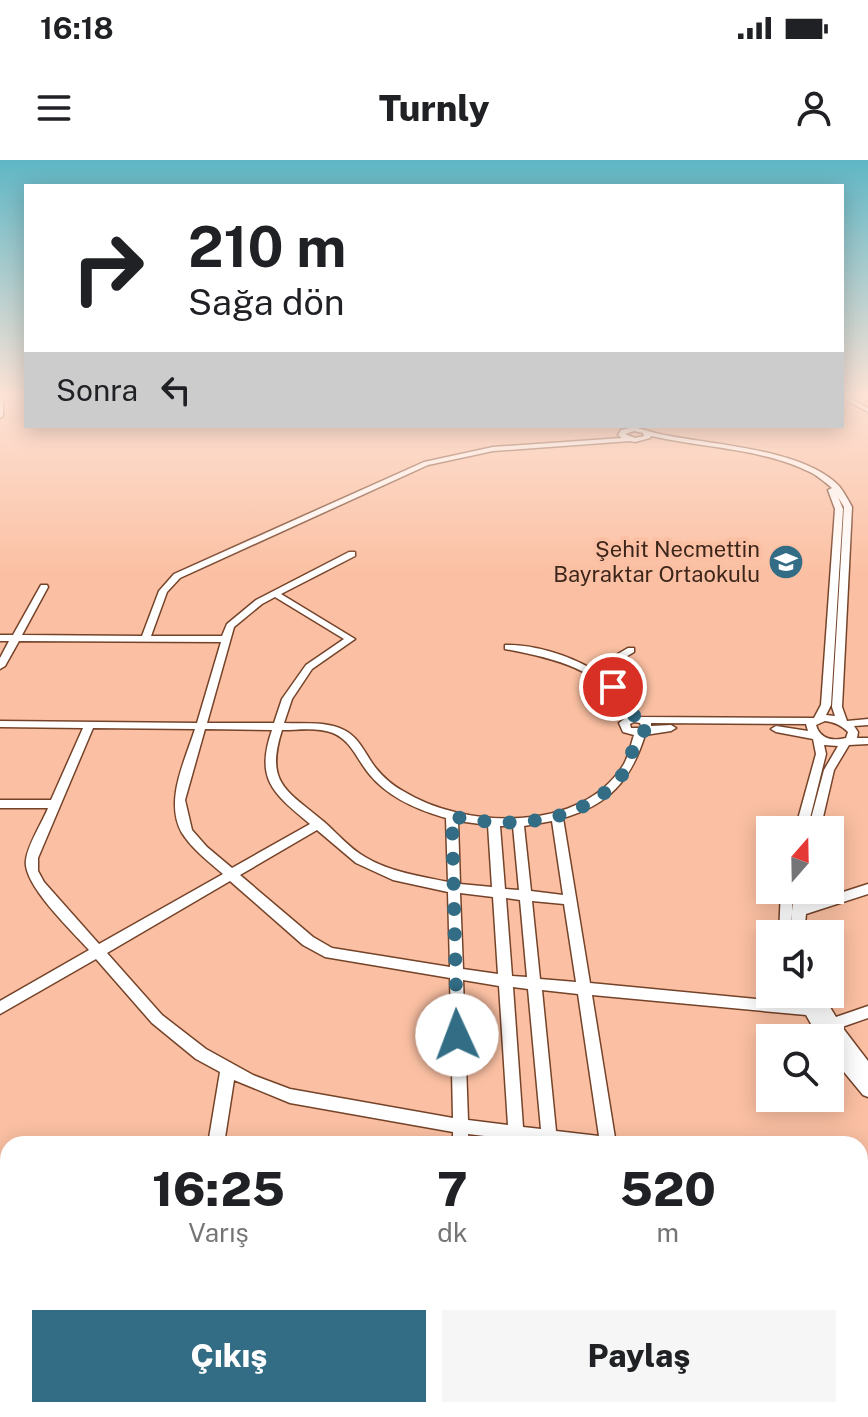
<!DOCTYPE html>
<html lang="tr">
<head>
<meta charset="utf-8">
<style>
  body { margin:0; font-family:"Public Sans",sans-serif; background:#f6f6f6; color:#202124; height:100vh; display:flex; flex-direction:column; font-size:30px; white-space:nowrap }
  * { box-sizing:border-box; margin:0 }
  p { font-size:26px; color:#757577 }
  .icon { flex:none; width:44px; height:44px; fill:none; stroke:currentColor; stroke-width:2; stroke-linecap:round; stroke-linejoin:round }
  .map { position:relative; flex:1; overflow:hidden }
  .side { position:absolute; left:0px; top:976px; width:868px; height:282px; display:flex; flex-direction:column; background:#fff; border-radius:24px 24px 0 0; box-shadow:0 4px 20px #0003 }
  .side>* { flex:none }
  .top-card { position:absolute; left:24px; top:24px; width:820px; height:244px; border-radius:0px; box-shadow:0 4px 20px #0003; background:#fff; color:#202124; overflow:hidden }
  .needle { width:52px; rotate:20deg }
  .controls { position:absolute; left:756px; top:656px; display:grid; gap:16px }
  .controls a { display:grid; place-items:center; width:88px; height:88px; border-radius:0px; background:#fff; box-shadow:0 4px 20px #0003; font-size:40px }
  .pin { position:absolute; display:grid; place-items:center; width:68px; height:68px; color:#fff; margin:-34px; border:4px solid #fff; border-radius:50%; box-shadow:0 2px 8px #0007 }
  .me { position:absolute; width:88px; margin:-44px; rotate:358deg; stroke-linejoin:round; filter:drop-shadow(0 0 6px #0008) }
  .turn { display:flex; align-items:center; gap:28px; height:168px; padding:0 32px; font-size:36px }
  .turn .icon { width:104px; height:104px; stroke-width:2.5 }
  .turn b { display:block; font-size:56px; line-height:68px }
  .then { display:flex; align-items:center; height:76px; padding:0 32px; background:#0003; gap:16px; font-size:30px }
  .eta { display:flex; justify-content:space-evenly; align-items:center; height:136px; text-align:center }
  .eta b { font-size:48px; font-weight:800; line-height:56px }
  .cta { display:flex; gap:16px; margin-top:auto; padding:16px 32px }
  .cta a { flex:1; height:92px; border-radius:0px; background:#326d85; color:#fff; font-size:32px; font-weight:800; line-height:92px; text-align:center }
  .cta a+a { background:#f6f6f6; color:#202124 }
  .status { display:flex; justify-content:space-between; align-items:center; height:56px; padding:0 40px; background:#fff; direction:ltr }
  .status svg { height:22px; fill:currentColor }
  header { display:flex; justify-content:space-between; align-items:center; height:104px; padding:0 32px; background:#fff; font-size:36px; font-weight:800 }
  .map>svg:first-child { display:block }
</style>
</head>
<body>
<div class="status"><b>16:18</b><svg viewBox="0 0 49 12"><path d="M0 12V9h3v3zM5 12V6h3v6zM10 12V3h3v9zM15 12V0h3v12zM26 1h20v11H26zM47 4h2v5h-2z"/></svg></div>
<header><svg class="icon" aria-label="menu" viewBox="0 0 24 24"><path d="M4 6h16M4 12h16M4 18h16"/></svg>Turnly<svg class="icon" aria-label="person" viewBox="0 0 24 24"><circle cx="12" cy="8" r="4"/><path d="M4 21q1-7 8-7t8 7"/></svg></header>
<div class="map">
<svg width="868" height="1257" viewBox="0 0 868 1257">
  <rect width="100%" height="100%" fill="#fbc0a3"/>
  <g fill="none" stroke-linecap="round" stroke-linejoin="round">
    <defs>
      <path id="minor" d="M0,238H3V256L0,258Z
        M842,238H849L868,248V252Z
        M634,267C646,270 657,274 670,276C716,285 805,290 839,326C844,332 848,340 852,347L842,547L847,561L868,559V565L854,566L858,572L857,578H868V584L849,585L834,610L820,670H808L824,610L838,586L824,585L826,594L807,670H795L816,594L813,579L776,572L771,569L776,566L808,571L806,564L651,563V566L671,565L676,568L671,571L645,575C631,620 609,645 563,658L590,823L799,843L794,834H822L836,857L868,846V858L842,867L868,901V937L863,935L830,895V878H819L806,855L592,835L616,984H543L525,981V984H509V979L468,974L469,984H453V972L290,943L234,920L224,984H208L220,912L196,899L152,863L96,799L0,854V841L89,790C72,771 22,724 26,700C28,684 42,663 48,648H0V640H51L83,568L0,567V561L197,563L221,482L19,481L5,506L0,509V498L9,481H0V475H13L41,425H47L48,427L22,475L142,476L159,431L174,414L424,302L493,287L622,278L618,275L621,270ZM634,271L643,273L644,276L635,278L625,274ZM651,276C703,288 763,288 812,313C819,317 826,323 832,328L828,330L835,349L821,545L814,558L640,557C629,538 617,525 599,513L634,492V488H628L592,509C568,495 533,484 505,485V489C556,499 600,508 629,555L619,563L623,572L634,575C631,584 629,595 624,604C582,674 464,669 403,631C392,625 383,617 375,607C365,594 360,578 344,570C326,561 304,564 284,563L292,539L312,509L355,479L281,434L355,396V392H349L256,440L227,464L222,476H151L167,432L180,418L428,305L493,291L630,281L635,282L650,278ZM838,337L844,347L832,547L835,556L826,555L831,545L843,349ZM275,437L344,479L306,505L282,539L274,563H207L234,467L262,444ZM825,561C834,562 841,565 848,572L846,578C834,581 820,580 816,565ZM634,562L640,563L642,568H631L630,564ZM93,568L195,569C185,601 164,641 182,673C192,689 209,702 223,714L99,784L44,722L38,711V698ZM205,569L272,570C255,620 273,633 310,664L232,708L207,687L192,670L185,640ZM282,570C298,570 318,567 333,573C352,581 357,600 370,615C389,638 418,650 446,658L448,722C420,716 390,712 365,697C349,688 336,672 323,661C286,630 265,623 282,570ZM458,661L488,665L492,727L460,724ZM552,661L563,735L531,731L524,666ZM500,666H513L519,730L505,729ZM317,670L356,703L393,720L448,732L450,807L332,788L313,777L240,715ZM230,721L303,785L325,797L450,818L453,958L290,929L253,915L206,889L162,855L107,793ZM460,733L493,737L498,814L463,809ZM506,738L520,740L527,817L512,816ZM532,741L564,744L576,822L540,819ZM463,820L499,826L508,965L468,960ZM513,827L528,829L541,969L523,967ZM542,830L578,834L599,976L556,971Z
        M868,724V734L806,754L804,774H792V753L791,774H779L781,730H793L792,751L795,730H807L806,744Z
        M860,1010L868,1011V1027L860,1026Z
        M0,1150L8,1152V1170L0,1168Z
        M0,1190L8,1191V1209L0,1208Z
        M0,1220L8,1222V1240L0,1238Z
        M82,1250H100L98,1257H80Z
        M112,1250H169L172,1257H115Z
        M297,1250H351L354,1257H300Z
        M460,1250H478V1257H460Z
        M548,1250H606L609,1257H551Z
        M638,1250H656L657,1257H639Z"/>
    </defs>
    <use href="#minor" stroke="#754329" stroke-width="3"/>
    <use href="#minor" fill="#fff" fill-rule="evenodd"/>
  </g>
  <linearGradient id="sky" x2="0" y2="1"><stop stop-color="#5fb6c5"/><stop offset="0.57" stop-color="#fde3d6"/><stop offset="1" stop-color="#fde3d6" stop-opacity="0"/></linearGradient>
  <rect width="868" height="414" fill="url(#sky)"/>
  <g fill="none" stroke-linecap="round" stroke-linejoin="round">
    <path stroke="#326d85" stroke-width="14" stroke-dasharray="0 25.2" d="M457,875L452,656C507,669 579,665 619,619C632,604 632,584 639,575C642,572 646,570 648,568L645,561L636,558L613,527"/>
  </g>
  <defs>
    <symbol id="school-disc" viewBox="-11 -11 22 22"><circle r="9.5" fill="#326d85" stroke="#fbc0a3"/><path d="M0-5L7-2L0 1L-7-2ZM-4 1L0 2.5L4 1V4Q0 6-4 4Z" fill="#fff"/></symbol>
  </defs>
  <g fill-rule="evenodd">
    <use href="#school-disc" x="766" y="382" width="40" height="40"/>
  </g>
  <g text-anchor="middle" dominant-baseline="central" stroke-width="8" stroke-linejoin="round" paint-order="stroke">
    <g font-size="22" fill="#3c251a" stroke="#fbc0a3" text-anchor="end">
      <text x="760" y="389">Şehit Necmettin<tspan x="760" dy="25">Bayraktar Ortaokulu</tspan></text>
    </g>
  </g>
</svg>
<div class="controls">
<a><svg class="needle" viewBox="-14 -14 28 28"><path d="M0-13l5 13h-10z" fill="#e53935"/><path d="M0 13l5-13h-10z" fill="#757577"/></svg></a>
<a><svg class="icon" aria-label="sound" viewBox="0 0 24 24"><path d="M4 9h4l5-4v14l-5-4H4zM17 9q2 3 0 6"/></svg></a>
<a><svg class="icon" aria-label="search" viewBox="0 0 24 24"><circle cx="10" cy="10" r="6"/><path d="M15 15l6 6"/></svg></a>
</div>
<div class="pin" style="left:613px;top:527px;background:#d93025"><svg class="icon" aria-label="arrive" viewBox="0 0 24 24"><path d="M6 21V4h12l-3 4 3 4H6"/></svg></div>
<svg class="me" style="left:457px;top:875px" viewBox="-20 -20 40 40"><circle r="19" fill="#fff"/><path d="M0-13L10 11 0 6-10 11z" fill="#326d85"/></svg>
<div class="top-card">
<div class="turn"><svg class="icon" aria-label="right" viewBox="0 0 24 24"><path d="M7 20v-9h11M14 6l5 5-5 5"/></svg><div><b>210 m</b>Sağa dön</div></div>
<div class="then">Sonra<svg class="icon" aria-label="left" viewBox="0 0 24 24"><path d="M17 20v-9H6M10 6l-5 5 5 5"/></svg></div>
</div>
<section class="side">
<div class="eta">
<div><b>16:25</b><p>Varış</p></div>
<div><b>7</b><p>dk</p></div>
<div><b>520</b><p>m</p></div>
</div>
<div class="cta"><a>Çıkış</a><a>Paylaş</a></div>
</section>
</div>
</body>
</html>
